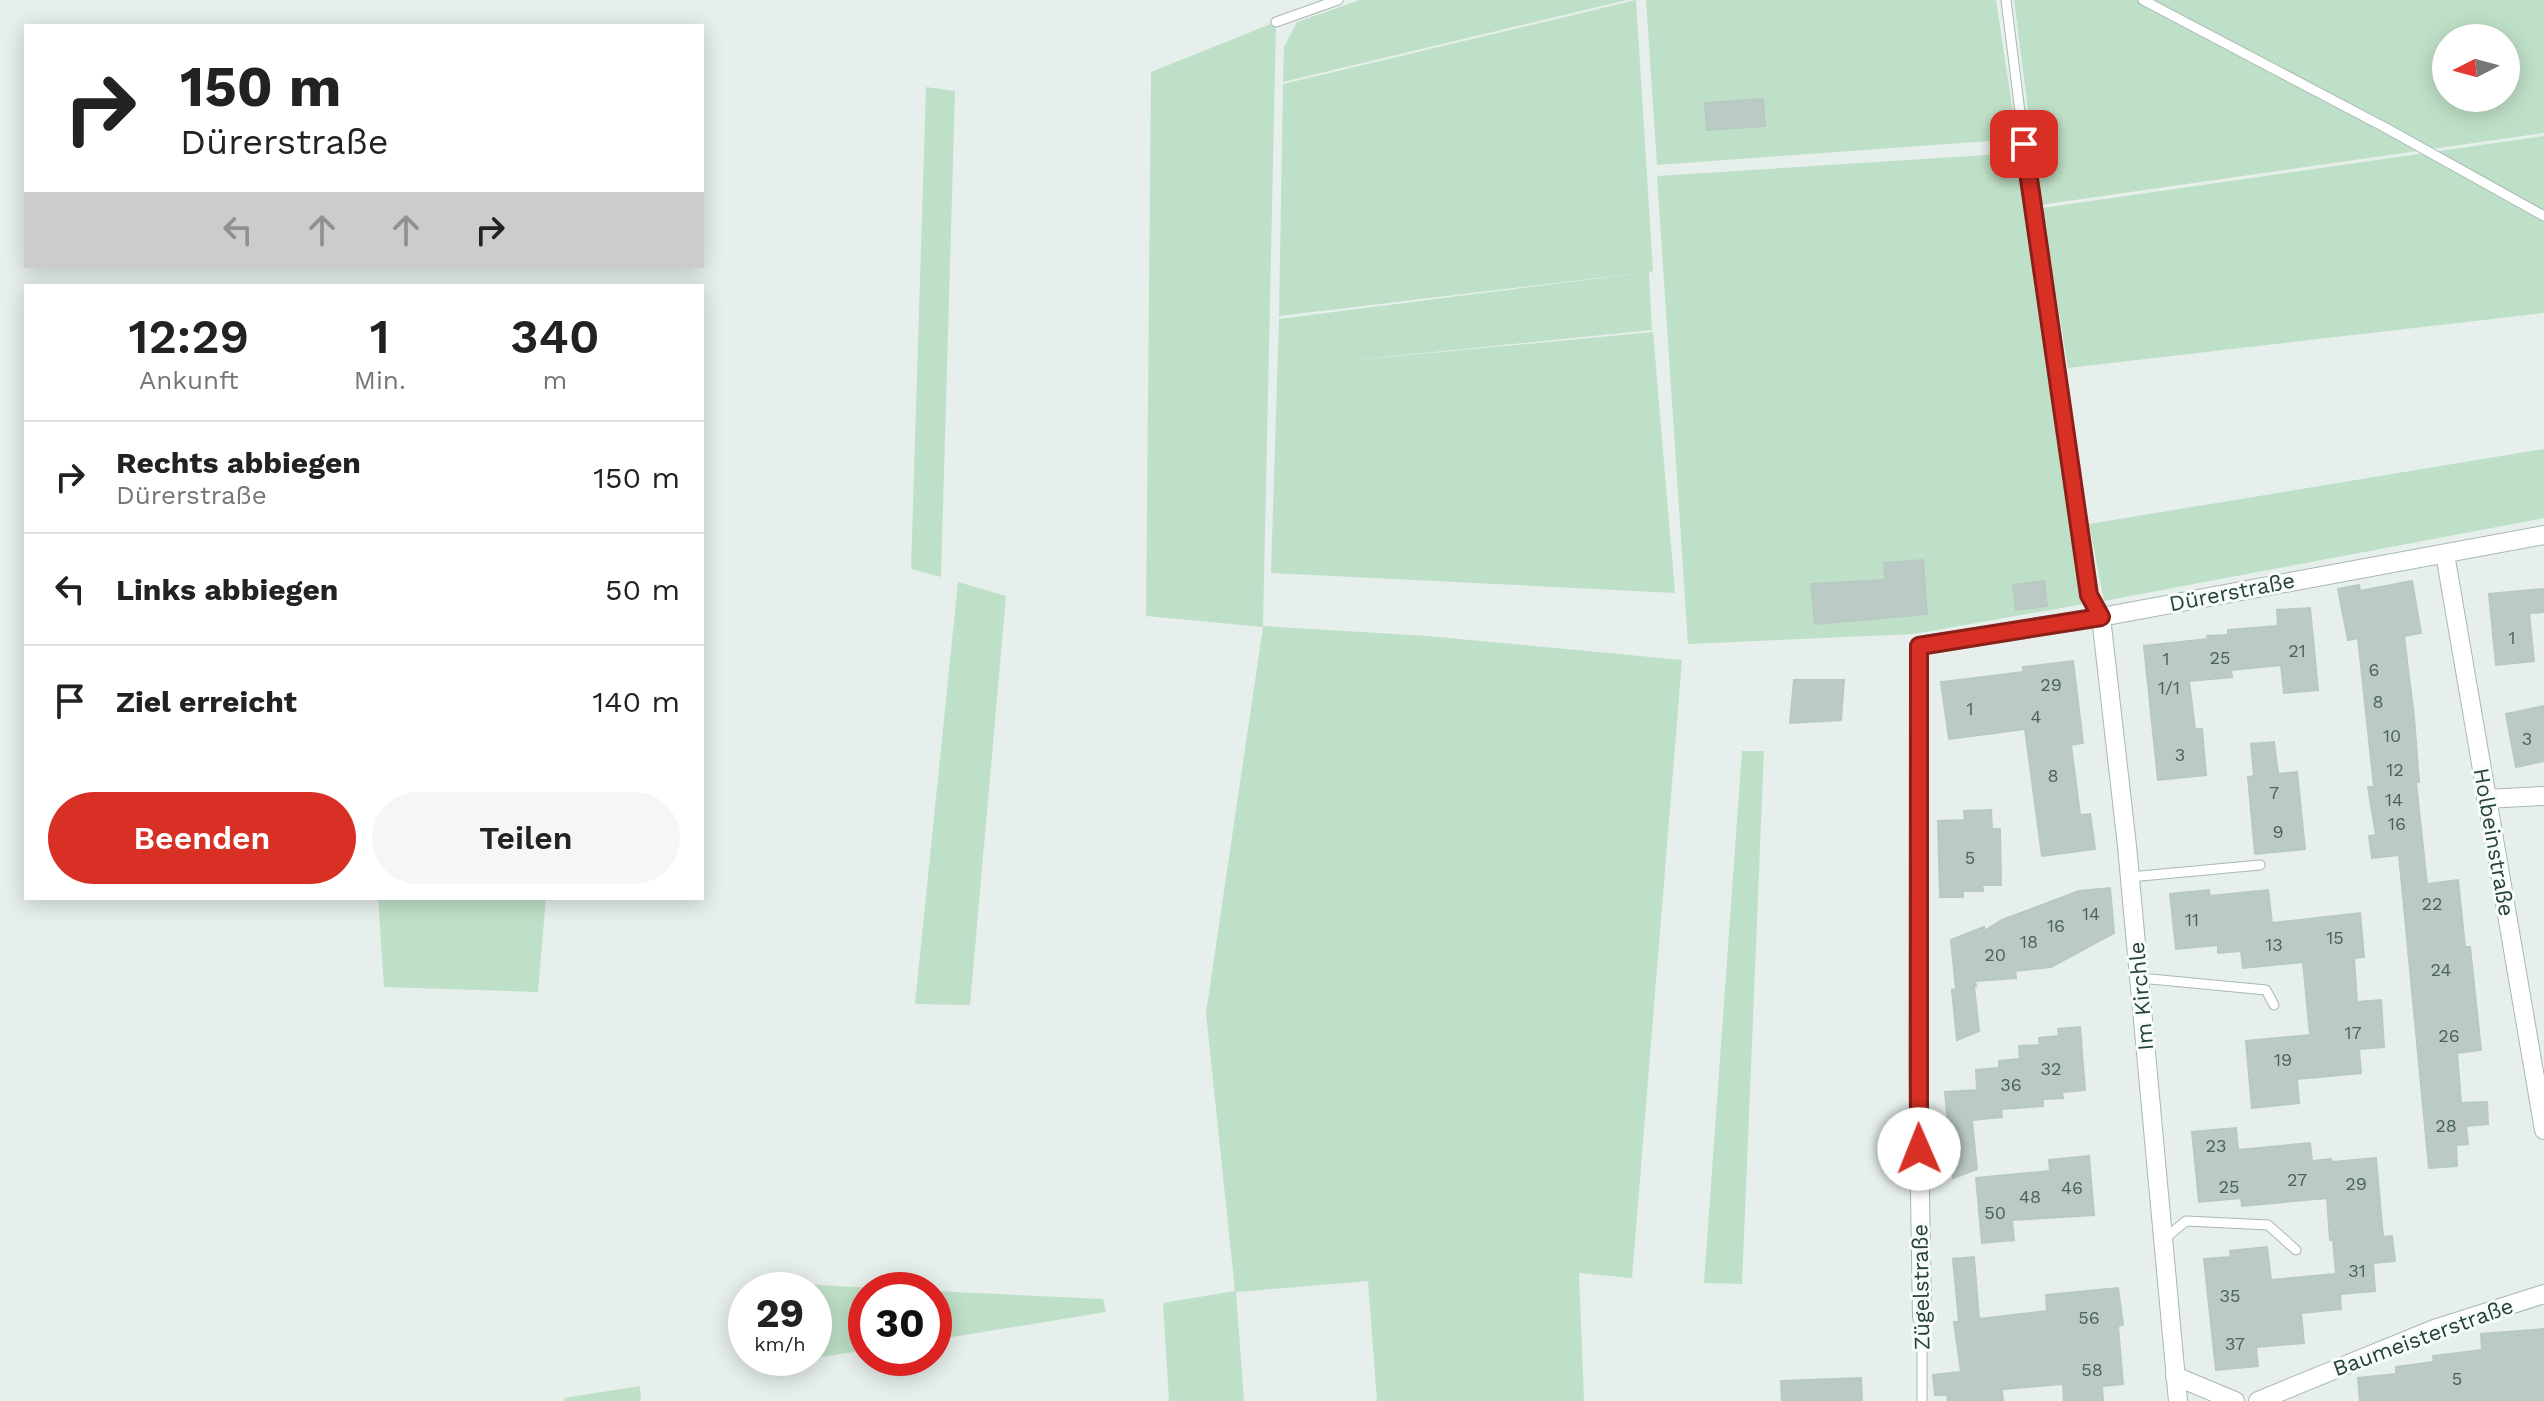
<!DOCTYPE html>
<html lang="de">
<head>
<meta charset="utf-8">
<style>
  body { margin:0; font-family:"Work Sans",sans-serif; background:#f6f6f6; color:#222; height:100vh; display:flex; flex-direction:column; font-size:30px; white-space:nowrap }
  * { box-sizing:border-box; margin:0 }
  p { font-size:26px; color:#767676 }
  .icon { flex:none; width:44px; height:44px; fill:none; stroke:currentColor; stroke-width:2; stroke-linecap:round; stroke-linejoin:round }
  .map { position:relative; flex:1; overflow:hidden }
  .panel { position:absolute; left:24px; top:284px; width:680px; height:616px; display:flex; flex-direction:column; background:#fff; border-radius:0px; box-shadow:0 4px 20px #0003 }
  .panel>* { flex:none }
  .guide { position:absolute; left:24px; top:24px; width:680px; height:244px; border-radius:0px; box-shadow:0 4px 20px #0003; background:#fff; color:#222; overflow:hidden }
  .needle { width:52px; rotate:264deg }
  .buttons { position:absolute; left:2432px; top:24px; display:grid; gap:16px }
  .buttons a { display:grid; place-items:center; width:88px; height:88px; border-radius:50%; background:#fff; box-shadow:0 4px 20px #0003; font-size:40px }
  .speed { position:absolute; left:728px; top:1272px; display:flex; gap:16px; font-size:40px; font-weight:700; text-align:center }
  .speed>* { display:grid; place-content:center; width:104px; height:104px; border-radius:50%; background:#fff; box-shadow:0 4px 20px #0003; line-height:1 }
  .speed small { font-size:20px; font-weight:400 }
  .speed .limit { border:12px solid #d22; background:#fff; color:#111 }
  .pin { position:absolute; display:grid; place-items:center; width:68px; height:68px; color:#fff; margin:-34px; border-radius:16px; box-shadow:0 4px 12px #0006 }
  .me { position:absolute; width:88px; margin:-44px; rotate:359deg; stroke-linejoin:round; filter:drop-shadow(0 0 6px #0008) }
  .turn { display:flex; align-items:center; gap:28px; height:168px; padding:0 24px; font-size:36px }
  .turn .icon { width:104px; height:104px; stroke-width:2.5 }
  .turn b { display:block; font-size:56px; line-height:68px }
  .lanes { display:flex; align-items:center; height:76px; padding:0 24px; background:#0003; justify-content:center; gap:40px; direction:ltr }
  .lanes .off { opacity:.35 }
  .eta { display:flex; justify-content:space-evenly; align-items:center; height:136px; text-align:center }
  .eta b { font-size:48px; font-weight:600; line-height:56px }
  .button { display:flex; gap:16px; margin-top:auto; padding:16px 24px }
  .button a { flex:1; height:92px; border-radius:48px; background:#d93025; color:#fff; font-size:32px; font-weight:600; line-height:92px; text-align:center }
  .button a+a { background:#f6f6f6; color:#222 }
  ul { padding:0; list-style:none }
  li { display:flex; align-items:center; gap:24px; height:112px; padding:0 24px; border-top:2px solid #e0e0e0 }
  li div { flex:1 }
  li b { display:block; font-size:30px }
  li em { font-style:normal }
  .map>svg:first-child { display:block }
</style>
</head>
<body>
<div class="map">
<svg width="2544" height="1401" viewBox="0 0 2544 1401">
  <rect width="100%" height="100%" fill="#e6efeb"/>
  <path fill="#bfe0c8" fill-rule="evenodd" d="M1360,0H1627L1283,82L1284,47L1297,22Z
    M1636,0L1653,271L1649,272L1652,330L1334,362L1653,332L1675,593L1271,573L1279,319L1648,272L1279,316L1283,84Z
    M1646,0H1996L2017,139L1657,165Z
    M2014,0H2544V133L2040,205ZM2446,38H2506V98H2446Z
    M1276,22L1263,626L1428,636L1682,660L1632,1278L1579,1273L1584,1401H1377L1368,1281L1236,1292L1244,1401H1169L1163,1303L1235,1291L1206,1013L1263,627L1146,616L1151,72Z
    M926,87L955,91L941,577L911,569Z
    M2544,136V313L2068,368L2042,208Z
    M2018,153L2084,604L1914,634L1688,644L1657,176Z
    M2544,449V518L2104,601L2089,524Z
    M958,582L1006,596L970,1005L915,1004Z
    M1742,751H1764L1742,1284L1704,1283Z
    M378,898H546L538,992L384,987Z
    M755,1282L915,1290H866V1350L760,1367V1358H814V1290H755Z
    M934,1291L1103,1299L1106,1312L934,1340Z
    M640,1386L641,1401H565L564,1398Z"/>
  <path fill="#bbcac4" stroke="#b8c9c2" stroke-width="2" d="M1763,99L1765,126L1707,130L1705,103Z
    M1923,560L1927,614L1815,624L1811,584L1885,580L1884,563Z
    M2044,581L2047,606L2016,610L2013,585Z
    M2412,581L2421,633L2404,636L2414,717L2419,782H2416L2427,884L2458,880L2465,947H2470L2481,1050L2457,1053L2461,1103L2487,1102L2488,1124L2466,1126L2468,1144L2456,1145L2457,1166L2429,1168L2399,855L2372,858L2369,836L2376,835L2368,787H2374L2358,638L2348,640L2338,589L2359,585L2360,591Z
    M2543,589L2544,612L2529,613L2534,661L2496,665L2489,594Z
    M2310,608L2318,690L2284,693L2281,665L2231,670L2232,677L2189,681L2195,729H2202L2206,775L2158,780L2144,646L2208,639L2207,636L2228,635V630L2278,626L2277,610Z
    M2073,661L2083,743L2071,745L2080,815L2090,814L2095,849L2042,856L2025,729L1949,739L1941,682L2024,672L2023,667Z
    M1794,680H1844L1841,720L1790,723Z
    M2544,706V761L2516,767L2506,714Z
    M2274,742L2278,774L2297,772L2305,849L2255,854L2248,777L2254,776L2251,744Z
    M1991,810L1992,829H2000L2001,885H1982L1983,891H1963V897H1940L1938,821L1965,820L1964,811Z
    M2110,888L2114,933L2051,967L2015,971L2016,978L1975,981L1976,986H1974L1979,1031L1957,1040L1952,990L1956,989L1951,940L1984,927V931L2002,920L2079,891Z
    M2209,890L2210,896L2268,890L2272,923L2360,913L2364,957L2354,958L2357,1002L2381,1000L2384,1047L2359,1049L2361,1073L2297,1079L2299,1103L2252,1108L2246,1041L2310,1035L2303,962L2243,968L2241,951L2218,953V945L2176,949L2170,894Z
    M2080,1027L2085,1090L2062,1092L2063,1098L2043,1099V1106L2001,1109L2002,1117L1972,1120L1977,1169L1953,1178L1945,1092L1977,1090L1976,1070L1999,1068V1061L2020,1059L2019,1046L2040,1045L2039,1038L2059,1036L2058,1029Z
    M2236,1128L2238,1150L2310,1143L2312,1161L2331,1159L2332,1162L2376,1158L2383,1237L2392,1236L2395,1261L2373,1263L2375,1291L2340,1294L2341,1309L2301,1313L2304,1343L2256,1347L2258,1366L2216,1370L2204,1259L2231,1257L2230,1251L2267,1247L2271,1280L2336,1274L2333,1240H2330L2327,1198L2242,1206L2241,1198L2199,1202L2192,1132Z
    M2089,1156L2094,1215L2012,1220L2014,1240L1982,1243L1976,1178L2050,1171L2049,1160Z
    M1974,1257L1979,1319L2047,1311L2046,1295L2118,1288L2123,1325L2118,1326L2123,1384L2102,1386L2103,1401H2064L2063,1384L2002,1389L2003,1401H1948L1947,1395H1935L1933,1375L1961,1372L1954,1322H1959L1953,1259Z
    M2544,1329V1401H2360L2358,1378L2396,1374V1367L2434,1362L2433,1356L2482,1350L2481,1334Z
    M1861,1378L1862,1401H1782L1781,1381Z"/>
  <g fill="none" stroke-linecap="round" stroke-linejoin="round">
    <defs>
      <path id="service" d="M2006,0L2024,144L2089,595L2101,617
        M2143,0L2386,128L2544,216
        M1276,22L1338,0
        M2130,877L2260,865
        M2140,978L2266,990L2274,1005
        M2163,1240L2186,1221L2268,1225L2296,1250
        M1922,1317V1401"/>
      <path id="minor" d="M2445,554L2544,1130
        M2101,617L2127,846L2178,1401
        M2486,799L2544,796
        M1922,1317L1918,1069L1919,646L2101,617L2544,535
        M2175,1376L2235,1401
        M2258,1401L2434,1329L2544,1294"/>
    </defs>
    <use href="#service" stroke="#a8b8b2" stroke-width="11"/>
    <use href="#minor" stroke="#a8b8b2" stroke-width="20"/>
    <use href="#service" stroke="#fff" stroke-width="9"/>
    <use href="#minor" stroke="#fff" stroke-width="18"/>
  </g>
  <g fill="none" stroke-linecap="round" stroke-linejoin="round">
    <defs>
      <path id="route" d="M1919,1149V646L2101,617L2089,595L2024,144"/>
    </defs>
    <use href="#route" stroke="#8d1f18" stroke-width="20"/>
    <use href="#route" stroke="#d93025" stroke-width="14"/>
  </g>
  <g text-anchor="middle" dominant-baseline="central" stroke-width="6" stroke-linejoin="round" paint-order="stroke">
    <g font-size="18" fill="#4a645c">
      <text x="2512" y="637">1</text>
      <text x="2297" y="650">21</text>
      <text x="2220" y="657">25</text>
      <text x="2166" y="658">1</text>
      <text x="2374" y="669">6</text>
      <text x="2051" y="684">29</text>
      <text x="2169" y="687">1/1</text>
      <text x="2378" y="701">8</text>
      <text x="1970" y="708">1</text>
      <text x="2036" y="716">4</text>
      <text x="2392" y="735">10</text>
      <text x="2527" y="738">3</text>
      <text x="2180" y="754">3</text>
      <text x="2395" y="769">12</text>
      <text x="2053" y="775">8</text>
      <text x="2274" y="792">7</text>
      <text x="2394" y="799">14</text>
      <text x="2397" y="823">16</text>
      <text x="2278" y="831">9</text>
      <text x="1970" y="857">5</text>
      <text x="2432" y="903">22</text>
      <text x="2091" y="913">14</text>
      <text x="2192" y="919">11</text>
      <text x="2056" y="925">16</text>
      <text x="2335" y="937">15</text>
      <text x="2029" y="941">18</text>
      <text x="2274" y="944">13</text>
      <text x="1995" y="954">20</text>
      <text x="2441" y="969">24</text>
      <text x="2353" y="1032">17</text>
      <text x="2449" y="1035">26</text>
      <text x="2283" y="1059">19</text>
      <text x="2051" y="1068">32</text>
      <text x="2011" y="1084">36</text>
      <text x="2446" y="1125">28</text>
      <text x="2216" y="1145">23</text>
      <text x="2297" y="1179">27</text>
      <text x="2356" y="1183">29</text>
      <text x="2229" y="1186">25</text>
      <text x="2072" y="1187">46</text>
      <text x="2030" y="1196">48</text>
      <text x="1995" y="1212">50</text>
      <text x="2357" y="1270">31</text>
      <text x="2230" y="1295">35</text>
      <text x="2089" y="1317">56</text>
      <text x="2235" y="1343">37</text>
      <text x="2092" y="1369">58</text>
      <text x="2457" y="1378">5</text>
    </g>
    <g font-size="22" fill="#24423a" stroke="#f7fbf9">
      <text transform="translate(2232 592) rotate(-11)">Dürerstraße</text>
      <text transform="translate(2494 842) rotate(80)">Holbeinstraße</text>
      <text transform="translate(2141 996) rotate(-95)">Im Kirchle</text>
      <text transform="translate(1921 1287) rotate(-91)">Zügelstraße</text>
      <text transform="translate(2423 1337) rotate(-20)">Baumeisterstraße</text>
    </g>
  </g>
</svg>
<div class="buttons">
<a><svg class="needle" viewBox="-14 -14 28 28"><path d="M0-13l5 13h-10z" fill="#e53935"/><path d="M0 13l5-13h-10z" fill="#767676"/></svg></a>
</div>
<div class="speed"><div>29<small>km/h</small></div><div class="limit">30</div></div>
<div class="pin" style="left:2024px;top:144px;background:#d93025"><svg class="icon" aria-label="arrive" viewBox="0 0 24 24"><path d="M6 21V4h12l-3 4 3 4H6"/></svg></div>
<svg class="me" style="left:1919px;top:1149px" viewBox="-20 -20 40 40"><circle r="19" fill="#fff"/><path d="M0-13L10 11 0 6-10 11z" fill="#d93025"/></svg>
<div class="guide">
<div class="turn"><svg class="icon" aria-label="right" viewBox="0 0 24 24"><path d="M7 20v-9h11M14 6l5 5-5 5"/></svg><div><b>150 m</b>Dürerstraße</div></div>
<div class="lanes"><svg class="icon off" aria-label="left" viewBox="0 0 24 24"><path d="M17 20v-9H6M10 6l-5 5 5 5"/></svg><svg class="icon off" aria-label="ahead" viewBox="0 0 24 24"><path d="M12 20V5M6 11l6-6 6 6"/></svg><svg class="icon off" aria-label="ahead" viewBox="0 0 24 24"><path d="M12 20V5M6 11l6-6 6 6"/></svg><svg class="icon" aria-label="right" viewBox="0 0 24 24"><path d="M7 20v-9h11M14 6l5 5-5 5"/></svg></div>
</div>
<section class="panel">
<div class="eta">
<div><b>12:29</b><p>Ankunft</p></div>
<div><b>1</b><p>Min.</p></div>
<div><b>340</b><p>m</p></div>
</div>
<ul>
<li><svg class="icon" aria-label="right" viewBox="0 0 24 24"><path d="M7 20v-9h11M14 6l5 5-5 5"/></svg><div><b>Rechts abbiegen</b><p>Dürerstraße</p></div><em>150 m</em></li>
<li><svg class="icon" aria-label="left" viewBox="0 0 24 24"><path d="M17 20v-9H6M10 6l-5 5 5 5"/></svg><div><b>Links abbiegen</b></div><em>50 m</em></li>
<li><svg class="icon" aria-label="arrive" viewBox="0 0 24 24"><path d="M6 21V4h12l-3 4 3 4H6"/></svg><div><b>Ziel erreicht</b></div><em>140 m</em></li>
</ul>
<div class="button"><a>Beenden</a><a>Teilen</a></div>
</section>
</div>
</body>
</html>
